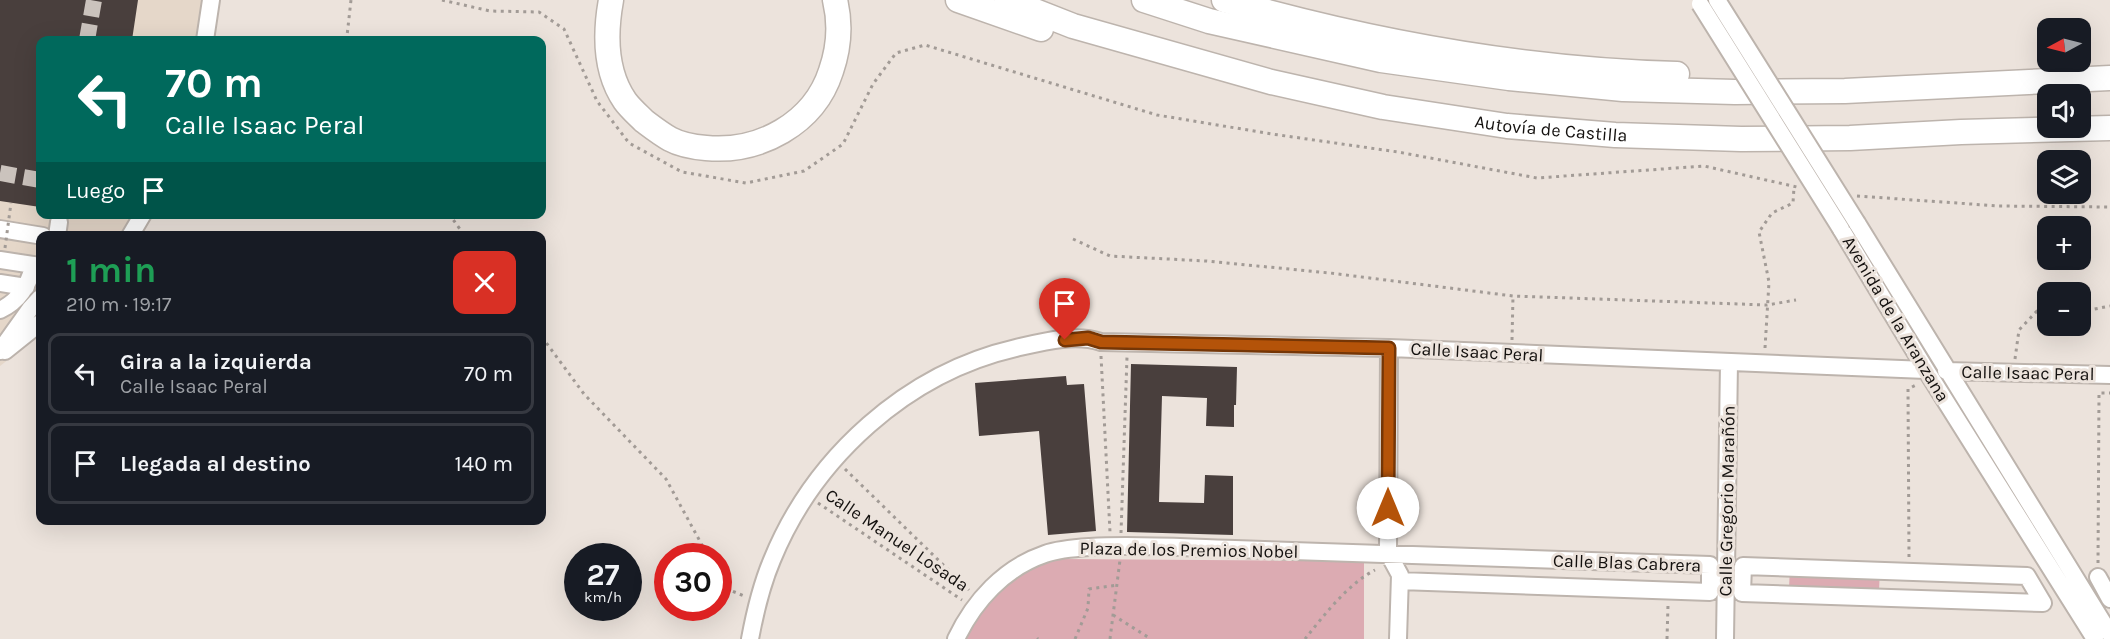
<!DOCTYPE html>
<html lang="es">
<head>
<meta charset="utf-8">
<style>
  body { margin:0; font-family:Karla,sans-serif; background:#242831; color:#f1f3f6; height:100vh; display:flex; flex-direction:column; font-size:22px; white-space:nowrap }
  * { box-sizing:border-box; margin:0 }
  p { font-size:20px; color:#9ea1a6 }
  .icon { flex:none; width:33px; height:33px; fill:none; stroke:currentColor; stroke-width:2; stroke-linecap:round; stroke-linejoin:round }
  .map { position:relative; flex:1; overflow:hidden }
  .details { position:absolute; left:36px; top:231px; width:510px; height:294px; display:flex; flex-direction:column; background:#171b24; border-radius:12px; box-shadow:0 6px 24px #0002 }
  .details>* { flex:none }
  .hud { position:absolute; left:36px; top:36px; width:510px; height:183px; border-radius:12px; box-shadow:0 6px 24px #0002; background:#00695c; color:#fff; overflow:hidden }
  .needle { width:39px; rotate:263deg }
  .buttons { position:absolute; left:2037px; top:18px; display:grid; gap:12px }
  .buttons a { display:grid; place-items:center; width:54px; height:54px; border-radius:12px; background:#171b24; box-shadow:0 6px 24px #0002; font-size:30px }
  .speed { position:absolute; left:564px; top:543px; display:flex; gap:12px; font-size:30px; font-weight:700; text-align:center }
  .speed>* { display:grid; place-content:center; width:78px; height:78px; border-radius:50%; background:#171b24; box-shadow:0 6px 24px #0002; line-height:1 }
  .speed small { font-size:15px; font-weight:400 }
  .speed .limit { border:9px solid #d22; background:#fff; color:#111 }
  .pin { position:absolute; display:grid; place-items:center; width:51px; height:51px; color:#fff; margin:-62px -26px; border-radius:50% 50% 50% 0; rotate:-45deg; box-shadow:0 0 6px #0007 }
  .pin .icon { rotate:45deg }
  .me { position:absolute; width:66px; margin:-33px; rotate:0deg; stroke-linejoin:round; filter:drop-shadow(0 0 4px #0008) }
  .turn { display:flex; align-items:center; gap:21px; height:126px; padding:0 30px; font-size:27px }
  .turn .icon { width:78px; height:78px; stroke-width:2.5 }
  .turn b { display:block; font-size:42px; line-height:51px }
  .then { display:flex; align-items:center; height:57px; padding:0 30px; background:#0003; gap:12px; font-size:22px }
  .round { display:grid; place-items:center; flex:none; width:63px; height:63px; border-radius:12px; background:#242831 }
  .head { display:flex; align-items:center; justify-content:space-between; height:102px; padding:0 30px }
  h1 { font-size:36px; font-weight:700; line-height:45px; color:#1e9e55 }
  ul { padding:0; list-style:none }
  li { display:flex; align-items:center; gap:18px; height:81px; margin:0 12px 9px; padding:0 18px; border:3px solid #363941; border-radius:12px }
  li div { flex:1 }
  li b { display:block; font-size:22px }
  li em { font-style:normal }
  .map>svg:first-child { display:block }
</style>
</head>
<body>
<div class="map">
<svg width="2110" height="639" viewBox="0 0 2110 639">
  <rect width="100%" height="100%" fill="#ece3dc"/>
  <path fill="#e5d7c9" d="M0,0H220L213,40H40V214L153,215L142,235L40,236V335L0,366Z"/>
  <path fill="#dcabb2" d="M1060,559L1364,561V639H963C971,617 1011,576 1033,566C1041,562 1052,561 1060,559Z
    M1790,566L1880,568L1879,591L1789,589Z"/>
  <path fill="#493f3d" d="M0,0H138L132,40H40V207L0,201Z
    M1131,364L1237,367L1236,405H1234V427L1206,426L1207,398L1162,396L1159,502L1204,503L1205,475L1233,476V535L1127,532Z
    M1066,376L1067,385L1084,384L1096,531L1048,535L1039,431L979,436L975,383Z"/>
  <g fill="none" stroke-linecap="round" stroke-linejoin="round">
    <path stroke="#cbc3bd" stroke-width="16" stroke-dasharray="16 8" stroke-linecap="butt" d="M87,40L94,0
      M0,173L40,180"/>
    <defs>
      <path id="minor" d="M205,40L211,0
        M1857,223L2110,634
        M0,229L43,236
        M1841,229L1926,370L2095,639
        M57,236L59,222
        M130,236L143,214
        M0,260L40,266
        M0,283L26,287
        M0,310C19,301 28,286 34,265
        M1389,348L1388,553L1400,575L1398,639
        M0,351L30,309L40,298
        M5,351L40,323
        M1946,371L2110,375
        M1743,566L2027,576L2043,603L1742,593Z
        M2098,577L2110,599
        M750,639C755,612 761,586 772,560C814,457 907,373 1016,348C1042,342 1075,333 1101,342L1389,348L1926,370
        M956,639C974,601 1004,568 1045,554C1059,549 1075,548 1090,547C1138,544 1187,548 1235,549C1393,554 1552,560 1710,565V592L1400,581
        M1725,639L1729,362"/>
      <g id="highway">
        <path d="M611,0C605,33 605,72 625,101C630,108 638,115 644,121C652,127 661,134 670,139C681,145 694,147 706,148C759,153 814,124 831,71C839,48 841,25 835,0"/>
        <path d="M958,0L1041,29"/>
        <path id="s1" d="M1007,0L1073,26L1271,82L1383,107L1507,126L1615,135L1741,139L1850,138L1961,132L2110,128"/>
        <path d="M1144,0L1209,21L1381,60L1509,78L1623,89L1735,92L1845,91L2110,78"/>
        <path d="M1224,0C1371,42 1524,70 1677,74"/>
      </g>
    </defs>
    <use href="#minor" stroke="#bdb4ad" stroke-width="20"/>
    <use href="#highway" stroke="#bdb4ad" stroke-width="27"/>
    <path stroke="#a29b96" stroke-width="3" stroke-dasharray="3 4.5" stroke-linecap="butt" d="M442,0L490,11L539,12L564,29L597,101L629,143L682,172L746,183L804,171L843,144L873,84L896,53L925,45L1157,115L1272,134L1398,152L1537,178L1704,166L1797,187
      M349,40L347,36L351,0
      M1857,196L1999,206L2110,207
      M449,214L465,236
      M1073,239L1110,256L1206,261L1330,273L1513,296L1767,305L1796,300
      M2080,312L2110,306
      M542,337L584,394L666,479L708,556
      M1512,340L1513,296
      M1765,348L1769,282L1759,232L1772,213L1793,203L1794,187
      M1101,356L1110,532
      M2015,359L2019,330L2037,311H2048
      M845,469L969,590
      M818,503L962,600
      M1121,533L1127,357
      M1909,557L1908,389L1916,385
      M2098,563L2099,393H2110
      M718,576L725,588L744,596
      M1113,615L1151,639
      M1037,638L1038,639
      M1075,639L1088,608L1089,589L1118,585
      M1110,639L1120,560
      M1305,639C1324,615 1348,584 1375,570
      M1667,639L1668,605"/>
    <use href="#minor" stroke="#fff" stroke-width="16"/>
    <use href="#highway" stroke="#fff" stroke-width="24"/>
    <defs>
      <path id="minor-bridge" d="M1717,0L1857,223
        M1700,4L1841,229"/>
    </defs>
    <use href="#minor-bridge" stroke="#bdb4ad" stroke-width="20" stroke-linecap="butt"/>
    <path stroke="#a29b96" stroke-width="3" stroke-dasharray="3 4.5" stroke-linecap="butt" d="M5,248L11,203"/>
    <use href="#minor-bridge" stroke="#fff" stroke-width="16"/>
  </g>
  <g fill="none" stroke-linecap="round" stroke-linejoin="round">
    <defs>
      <path id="route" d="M1065,340L1088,338L1101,342L1389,348L1388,508"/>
    </defs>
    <use href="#route" stroke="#753606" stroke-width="15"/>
    <use href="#route" stroke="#b45309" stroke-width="10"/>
  </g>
  <g text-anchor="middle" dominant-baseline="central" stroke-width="6" stroke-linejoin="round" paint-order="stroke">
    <g font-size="18" fill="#13100e" stroke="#ece3dc">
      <text stroke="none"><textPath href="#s1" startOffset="561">Autovía de Castilla</textPath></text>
      <text transform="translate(1896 319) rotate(59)">Avenida de la Aranzana</text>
      <text transform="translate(1477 352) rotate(3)">Calle Isaac Peral</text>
      <text transform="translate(2028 373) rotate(1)">Calle Isaac Peral</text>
      <text transform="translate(1727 501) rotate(-89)">Calle Gregorio Marañón</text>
      <text transform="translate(897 540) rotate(34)">Calle Manuel Losada</text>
      <text transform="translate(1189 550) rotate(1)">Plaza de los Premios Nobel</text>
      <text transform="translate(1627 563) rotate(2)">Calle Blas Cabrera</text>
    </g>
  </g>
</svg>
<div class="buttons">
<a><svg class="needle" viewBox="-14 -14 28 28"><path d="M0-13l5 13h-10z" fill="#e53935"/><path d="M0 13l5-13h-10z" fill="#9ea1a6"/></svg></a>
<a><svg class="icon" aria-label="sound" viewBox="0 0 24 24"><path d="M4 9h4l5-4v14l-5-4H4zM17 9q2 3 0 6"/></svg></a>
<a><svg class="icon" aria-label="layers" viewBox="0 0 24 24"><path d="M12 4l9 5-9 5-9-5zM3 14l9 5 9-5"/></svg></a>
<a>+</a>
<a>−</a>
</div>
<div class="speed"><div>27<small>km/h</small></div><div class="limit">30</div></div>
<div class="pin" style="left:1065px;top:340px;background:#d93025"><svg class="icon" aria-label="arrive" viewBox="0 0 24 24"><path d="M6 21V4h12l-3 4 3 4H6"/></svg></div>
<svg class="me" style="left:1388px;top:508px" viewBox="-20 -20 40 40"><circle r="19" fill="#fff"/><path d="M0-13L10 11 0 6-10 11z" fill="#b45309"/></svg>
<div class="hud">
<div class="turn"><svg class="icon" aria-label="left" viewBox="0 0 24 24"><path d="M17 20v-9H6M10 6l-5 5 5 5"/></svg><div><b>70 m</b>Calle Isaac Peral</div></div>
<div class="then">Luego<svg class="icon" aria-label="arrive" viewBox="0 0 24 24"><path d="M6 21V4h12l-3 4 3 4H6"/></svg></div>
</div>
<section class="details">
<div class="head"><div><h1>1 min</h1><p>210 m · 19:17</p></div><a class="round" style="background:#d93025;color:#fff"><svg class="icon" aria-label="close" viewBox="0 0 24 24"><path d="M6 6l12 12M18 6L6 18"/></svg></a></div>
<ul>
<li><svg class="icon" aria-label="left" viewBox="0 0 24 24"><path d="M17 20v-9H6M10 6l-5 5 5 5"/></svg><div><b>Gira a la izquierda</b><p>Calle Isaac Peral</p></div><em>70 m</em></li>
<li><svg class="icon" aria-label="arrive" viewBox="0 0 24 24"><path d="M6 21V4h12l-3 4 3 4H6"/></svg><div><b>Llegada al destino</b></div><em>140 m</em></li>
</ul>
</section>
</div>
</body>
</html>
